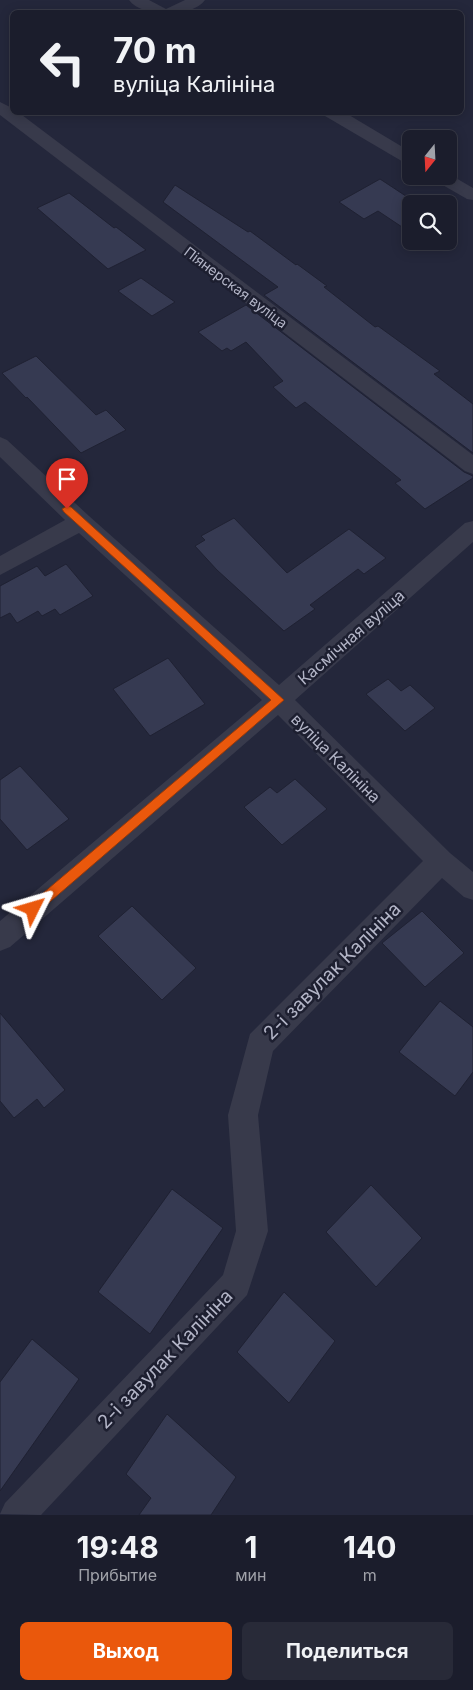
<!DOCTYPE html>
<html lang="ru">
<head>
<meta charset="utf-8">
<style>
  body { margin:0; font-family:Inter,sans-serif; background:#282a38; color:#f1f3f6; height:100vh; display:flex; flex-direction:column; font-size:19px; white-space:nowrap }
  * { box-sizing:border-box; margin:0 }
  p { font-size:16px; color:#a0a2a9 }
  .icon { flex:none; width:28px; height:28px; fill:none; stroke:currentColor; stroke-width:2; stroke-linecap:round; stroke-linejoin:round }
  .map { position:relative; height:1515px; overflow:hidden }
  .side { display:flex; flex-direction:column; background:#1b1d2c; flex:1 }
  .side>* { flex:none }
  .banner { position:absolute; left:10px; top:10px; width:454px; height:105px; border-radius:8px; box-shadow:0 2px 12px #0003,0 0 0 1px #393b48; background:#1b1d2c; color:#f1f3f6; overflow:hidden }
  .needle { width:32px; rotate:198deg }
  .controls { position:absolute; left:402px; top:130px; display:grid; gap:10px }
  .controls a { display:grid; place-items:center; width:55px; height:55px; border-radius:8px; background:#1b1d2c; box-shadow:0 2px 12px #0003,0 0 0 1px #393b48; font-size:25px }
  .pin { position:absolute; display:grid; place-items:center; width:42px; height:42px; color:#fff; margin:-51px -21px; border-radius:50% 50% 50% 0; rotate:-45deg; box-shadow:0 0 5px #0007 }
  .pin .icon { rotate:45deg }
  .me { position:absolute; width:55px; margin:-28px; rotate:50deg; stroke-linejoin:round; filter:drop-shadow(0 0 4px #0008) }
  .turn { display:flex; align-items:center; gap:18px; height:105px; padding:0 20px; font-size:22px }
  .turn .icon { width:65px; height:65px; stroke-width:2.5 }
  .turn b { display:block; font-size:35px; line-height:42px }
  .eta { display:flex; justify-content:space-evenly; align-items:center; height:85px; text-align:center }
  .eta b { font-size:30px; font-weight:700; line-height:35px }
  .action { display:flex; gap:10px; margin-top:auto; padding:10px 20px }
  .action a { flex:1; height:58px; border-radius:8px; background:#ea580c; color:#fff; font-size:20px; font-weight:700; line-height:58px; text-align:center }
  .action a+a { background:#282a38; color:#f1f3f6 }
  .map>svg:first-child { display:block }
</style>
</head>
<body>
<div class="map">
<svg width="473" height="1515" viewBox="0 0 473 1515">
  <rect width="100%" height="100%" fill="#24273b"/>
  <path fill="#363a52" stroke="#1f2132" d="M380,179L418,204H411V233L378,211L364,219L339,202Z
    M175,185L248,232L250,231L296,265L297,264L327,286L324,287L375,327L378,326L440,371L434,374L473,404V453L264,295L278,287L163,202Z
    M69,193L114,228L116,227L146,250L108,269L37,208Z
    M141,278L175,302L152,316L118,291Z
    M246,305L464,472L473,476V478L425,509L395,483L401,480L305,402L296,408L273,387L283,381L246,342L231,351L227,348L222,351L198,332Z
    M36,356L96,415L106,410L126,430L81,453L27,397L26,398L2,373Z
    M234,518L287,573L349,529L386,558L364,574L358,569L310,605L315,609L284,631L217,570L195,546L205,540L201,536Z
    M66,564L93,596L60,615L55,609L42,616L38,611L17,623L10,613L0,618V586L37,566L45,576Z
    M168,658L205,704L150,736L113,689Z
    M388,679L401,691L410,685L435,708L405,731L366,694Z
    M20,766L69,819L27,850L0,819V780Z
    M295,779L327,809L282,845L244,807L270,787L277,793Z
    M132,906L196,968L162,1000L98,936Z
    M422,911L464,953L425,987L382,943Z
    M440,1001L473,1027V1072L455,1096L399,1052Z
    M0,1013L65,1090L44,1108L37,1099L14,1118L0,1101Z
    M371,1185L422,1238L376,1287L326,1232Z
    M172,1189L223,1228L150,1334L98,1292Z
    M284,1292L335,1341L289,1403L237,1352Z
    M32,1339L79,1379L0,1491V1382Z
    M167,1414L236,1477L211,1515H139L151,1498L126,1474Z"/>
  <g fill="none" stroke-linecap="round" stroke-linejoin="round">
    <path fill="#383a4b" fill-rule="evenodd" d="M129,0H149L166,9L185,0H205C192,18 142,18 129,0Z
      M0,102L12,108V112H18L473,455V474L465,471L0,115Z
      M323,112H344L411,152V164L405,163L325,116Z
      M449,174L473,188V200L467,199L434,180L431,176H449Z
      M0,437L7,440L89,516L279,685L465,523L473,521V542L295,700L450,853L473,872V900L464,897L442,878L273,1051L258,1115L268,1231L247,1295L41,1515L0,1514L5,1503L223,1275L236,1231L228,1115L250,1034L423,861L278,715L10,947L0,951V921L262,700L79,533L0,575V556L65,520L0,457Z"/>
  </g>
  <path fill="#ea580c" stroke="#983908" d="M67,506L71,507L284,700L37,913L33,915L29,913L27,909L29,905L271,700L64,512L62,509Z"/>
  <g text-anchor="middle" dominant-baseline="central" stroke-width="5" stroke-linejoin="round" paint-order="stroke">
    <g font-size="14" fill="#b3b5c7" stroke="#1d1f30">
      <text transform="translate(236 287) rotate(37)">Піянерская вуліца</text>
    </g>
    <g font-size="16" fill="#b3b5c7" stroke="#1d1f30">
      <text transform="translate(351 637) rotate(-41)">Касмічная вуліца</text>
      <text transform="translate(336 758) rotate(45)">вуліца Калініна</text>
    </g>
    <g font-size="19" fill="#b3b5c7" stroke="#1d1f30">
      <text transform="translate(332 971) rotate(-45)">2-і завулак Калініна</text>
      <text transform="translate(165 1359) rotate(-46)">2-і завулак Калініна</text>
    </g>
  </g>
</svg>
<div class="controls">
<a><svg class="needle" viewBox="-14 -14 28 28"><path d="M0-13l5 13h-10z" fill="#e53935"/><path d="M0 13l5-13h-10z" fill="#a0a2a9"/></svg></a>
<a><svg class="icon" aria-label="search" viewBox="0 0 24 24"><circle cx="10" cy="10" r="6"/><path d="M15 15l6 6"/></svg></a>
</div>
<div class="pin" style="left:67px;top:509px;background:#d93025"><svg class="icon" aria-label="arrive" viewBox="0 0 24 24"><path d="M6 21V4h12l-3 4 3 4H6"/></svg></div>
<svg class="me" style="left:33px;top:909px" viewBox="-20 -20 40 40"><path d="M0-17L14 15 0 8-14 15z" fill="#ea580c" stroke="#fff" stroke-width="4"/></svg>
<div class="banner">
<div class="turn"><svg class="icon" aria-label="left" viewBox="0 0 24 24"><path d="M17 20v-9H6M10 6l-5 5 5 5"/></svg><div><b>70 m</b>вуліца Калініна</div></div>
</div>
</div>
<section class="side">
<div class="eta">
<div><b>19:48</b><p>Прибытие</p></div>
<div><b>1</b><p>мин</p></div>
<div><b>140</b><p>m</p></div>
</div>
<div class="action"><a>Выход</a><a>Поделиться</a></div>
</section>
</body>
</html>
